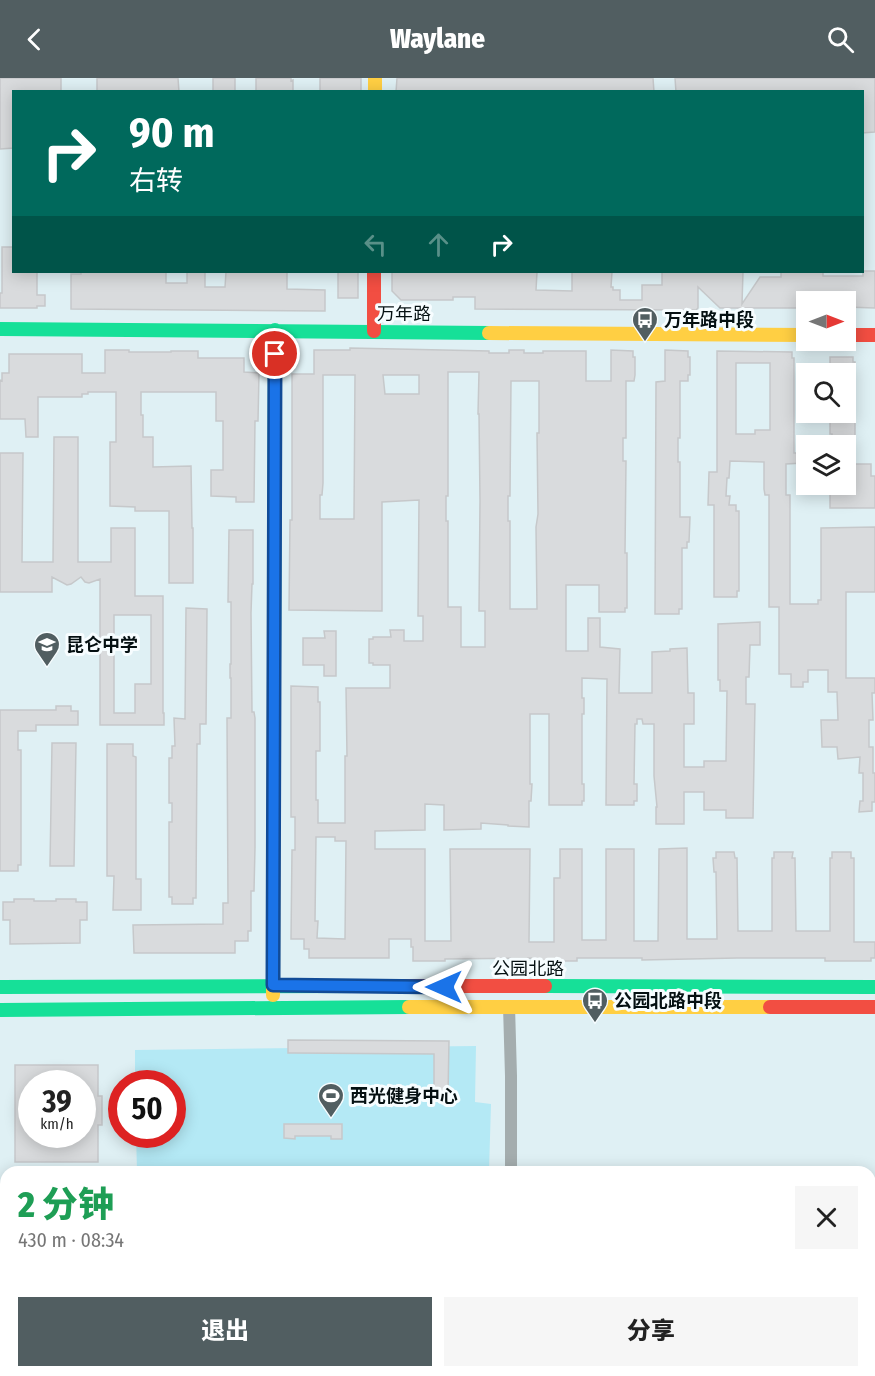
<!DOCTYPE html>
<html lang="zh">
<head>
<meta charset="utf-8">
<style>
  body { margin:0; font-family:"Fira Sans Condensed","Noto Sans SC",sans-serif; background:#f6f6f6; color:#222; height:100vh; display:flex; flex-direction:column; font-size:22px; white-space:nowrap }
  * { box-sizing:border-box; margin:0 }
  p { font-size:20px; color:#767676 }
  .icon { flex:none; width:33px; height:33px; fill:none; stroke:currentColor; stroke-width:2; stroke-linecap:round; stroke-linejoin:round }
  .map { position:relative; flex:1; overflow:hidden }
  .drawer { position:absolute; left:0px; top:1088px; width:876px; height:212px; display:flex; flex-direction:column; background:#fff; border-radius:18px 18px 0 0; box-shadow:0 3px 15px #0003 }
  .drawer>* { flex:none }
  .hud { position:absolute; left:12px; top:12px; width:852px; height:183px; border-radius:0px; box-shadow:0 3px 15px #0003; background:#00695c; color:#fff; overflow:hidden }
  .needle { width:39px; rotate:90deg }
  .fabs { position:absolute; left:796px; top:213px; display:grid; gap:12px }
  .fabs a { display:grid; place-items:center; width:60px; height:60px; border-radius:0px; background:#fff; box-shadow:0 3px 15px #0003; font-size:30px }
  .speed { position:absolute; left:18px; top:992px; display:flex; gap:12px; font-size:30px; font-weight:700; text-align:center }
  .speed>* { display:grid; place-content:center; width:78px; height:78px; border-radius:50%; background:#fff; box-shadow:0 3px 15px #0003; line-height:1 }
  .speed small { font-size:15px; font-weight:400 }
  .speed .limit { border:9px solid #d22; background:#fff; color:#111 }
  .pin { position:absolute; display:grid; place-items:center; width:51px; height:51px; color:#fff; margin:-26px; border:3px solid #fff; border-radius:50%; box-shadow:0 2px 6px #0007 }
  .me { position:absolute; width:66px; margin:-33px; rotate:270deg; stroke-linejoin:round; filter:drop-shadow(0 0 4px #0008) }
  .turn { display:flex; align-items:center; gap:21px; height:126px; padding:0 18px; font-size:27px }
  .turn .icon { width:78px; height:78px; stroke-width:2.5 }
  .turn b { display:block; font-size:42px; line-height:51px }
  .lanes { display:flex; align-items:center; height:57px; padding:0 18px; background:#0003; justify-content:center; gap:30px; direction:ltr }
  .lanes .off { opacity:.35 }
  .round { display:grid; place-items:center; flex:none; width:63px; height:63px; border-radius:0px; background:#f6f6f6 }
  .summary { display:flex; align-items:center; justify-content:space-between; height:102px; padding:0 18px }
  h1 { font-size:36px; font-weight:800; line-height:45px; color:#1e9e55 }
  .action { display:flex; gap:12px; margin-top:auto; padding:12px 18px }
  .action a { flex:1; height:69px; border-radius:0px; background:#515e61; color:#fff; font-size:24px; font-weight:800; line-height:69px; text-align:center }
  .action a+a { background:#f6f6f6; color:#222 }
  header { display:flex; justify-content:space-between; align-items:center; height:78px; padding:0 18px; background:#515e61; color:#fff; font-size:27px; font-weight:800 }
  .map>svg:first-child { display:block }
</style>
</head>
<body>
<header><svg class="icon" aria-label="back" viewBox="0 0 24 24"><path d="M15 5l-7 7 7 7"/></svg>Waylane<svg class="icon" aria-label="search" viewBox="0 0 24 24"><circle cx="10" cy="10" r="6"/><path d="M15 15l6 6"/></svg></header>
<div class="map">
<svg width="875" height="1298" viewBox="0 0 875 1298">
  <rect width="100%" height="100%" fill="#dff0f4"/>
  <path fill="#b4e9f5" d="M476,968L475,1024L491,1026L489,1093H137L136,1056H172V1005H135V972Z"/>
  <path fill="#d9dbdd" stroke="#c6c8ca" stroke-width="1.5" fill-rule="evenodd" d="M0,0H61V14H14V70L0,71Z
    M97,0H178L179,14H97Z
    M213,0H235V14H213Z
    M256,0H291V3L293,2V14H256Z
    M320,0H361V14H320Z
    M397,0H653L654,14H396Z
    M675,0H875V54L862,55V14H676Z
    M2,169H14V194H37V217H45V228H37V230H0V215H2Z
    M863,193H875V230L846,229V224H806V230H720L698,209V230L696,232L475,231V219H453V222H401L392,213V194H537L536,212L572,213V194H612L611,209H613V212H620V222H642V207H662V194H743L742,226L760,199H781V194H823V198H863Z
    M81,194H166V205H187V194H205V209H225L226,194H287V211L325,212V233L71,231V196H81Z
    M338,194H358V220H338Z
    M350,270L489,273V275H509V272H524V275H543V273H586V303H611V272L633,273V279H635V297L634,303H626V360H623V383H626L625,475H627V530H625V534H599V507H566V573H588V540H600V569L620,571L619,615H652V574L670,573V571L687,570L688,615H694V646H684V689H704V683H726L727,613H720V602H718V546L760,544V567H750L749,599H746V626H755L753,740H726V732H704V714H684V746H656V729H657L654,698V646H643L642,641H637V646H635L634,706H637V723H634V727H606L607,601L582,600V620H584V636H582V706H584V723H582V727H549V636H530V706H532L531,723H529V749L508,748V747L481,745V751L444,752V727L425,726V752L375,753V771H425V863H451L450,771H530L529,864H554V800H560V771H582V862H606V771H634V863H658L659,771L687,770V861H717L716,794H714L713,780H716V774H734L735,780H737L738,853H772V780H774V774H793L792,780H795L796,853H830V780H832V774H851V780H854V864H875V880H871V883H825V880H737L642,882V880H577V883H538V880L445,881V883H413V869H411V861H389V880H309V871H304V861H291L292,772H295V739H291V608L318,609V624H320V673H316V722H318V745H345V678H347L346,610H390V587H373V585H369V561H373V559H391L390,552H404V563H423V538H418L419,422L382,424V533L289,532L290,442H292V296H314V272H350ZM448,294H479L478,336H479L480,423L479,533H485V569H461V529H448V443H446V418H448ZM323,297H355L354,441H320V417H322L323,405ZM383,297H419V316H385ZM511,303H539V355H537L538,436L536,449L537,531H510V443H508V418H510ZM316,759H335V763H346L345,861L317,860L318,843H315Z
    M105,272H129V274H171V273H198V280H244V294L259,295L258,343H255L254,424H236V419L211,418V392H223V343H216V314H141V337H143V359H153V389L191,388L192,450H193V505H169V433H135V429L110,428V364H116V314H88V316H82V319H38V359H26L25,341H0V302L2,303V295H9V276H82V295H105Z
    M665,272L688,273V279H690V297H688V303H680V360H678V384H680V439H690L689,464H687V470H682V531H679V536H655L656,304L665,303Z
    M717,273L792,274V280H794V375H803V385L786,386V417H790V526H818V522H821V450L875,449V514H846V600H875V615H872L873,642H869V669H873V695H875V724H872V733L859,734L860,723H863V695H859L860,679L838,681L837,669H822L821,642H838L837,614H828V592H808V604H803V609H791V596H779V529H769V417H765L764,411V384L730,383L729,400H727L726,418H730L729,427H736V433H739V513H737V519H714V427H708L709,394H717ZM736,285H770V352H755V356H736Z
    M830,279H853V284H855V296H830Z
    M830,334H855V368H832V356H830Z
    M54,359H78V484H111V450H135V518H163V635H164V647H100V501L89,505L85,504L81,499L71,506L67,507L52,499V514H0V375H23L22,484H53ZM114,537H151V606H135V635H114Z
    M846,386H871V398H875V430H830V406H846Z
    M229,452H253V506H252L251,535L252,634H254L255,640V769L254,813H251V853H248V863H235V875H134L133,847L223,846V825H228L227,640H231V600H230V586H231V524H228Z
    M186,530L207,531L206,646H200V666H197L196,820H193V826H172V819H169V744H172V725H169V680H172V668H175L174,640L185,641Z
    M324,553H336V598H324V587H303V560H325Z
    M56,628H71V633H78V647H36V653H18V672H21V787H18V793H0V632H56Z
    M52,665H76L74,788H50Z
    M107,666H133V678L136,679V801H141V832H113L114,798H107Z
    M14,821H34V823H56V821H76V824H87V842H80V865L10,866V842H3V824H14Z
    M288,962L449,963L448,1016H434V976L294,975H288Z
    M15,987H98V1018H102V1047H98V1084H15ZM32,1005H82V1056H32Z
    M284,1046H342V1061H331V1058H295V1061L284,1060Z"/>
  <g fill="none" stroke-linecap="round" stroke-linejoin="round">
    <path stroke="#a4adae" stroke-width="12" d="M509,928L511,998V1094
      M509,1298V1293"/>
    <path stroke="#16e098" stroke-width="14" d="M0,251L489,255
      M274,592L275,252
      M545,908L875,909
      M0,909L363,908
      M0,932L409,929"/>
    <path stroke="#ffcf43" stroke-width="14" d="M375,0V14
      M489,255L807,257
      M273,917L274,592
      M409,929H770"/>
    <path stroke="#f24e42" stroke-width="14" d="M374,194V253
      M846,257H875
      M363,908H545
      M770,929H875"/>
  </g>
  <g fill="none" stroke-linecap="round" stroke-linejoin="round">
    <defs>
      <path id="route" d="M275,276L273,907L444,909"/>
    </defs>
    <use href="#route" stroke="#114b97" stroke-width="15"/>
    <use href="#route" stroke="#1a73e8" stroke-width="10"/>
  </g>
  <defs>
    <symbol id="bus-pin" viewBox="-11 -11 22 30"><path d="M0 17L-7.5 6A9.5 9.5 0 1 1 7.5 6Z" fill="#515e61" stroke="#f7fdff"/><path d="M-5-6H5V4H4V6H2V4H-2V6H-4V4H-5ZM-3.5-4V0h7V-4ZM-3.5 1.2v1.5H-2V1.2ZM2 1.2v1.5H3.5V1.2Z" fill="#fff"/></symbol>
    <symbol id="school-pin" viewBox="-11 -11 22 30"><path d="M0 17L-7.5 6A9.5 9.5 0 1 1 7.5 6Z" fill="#515e61" stroke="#f7fdff"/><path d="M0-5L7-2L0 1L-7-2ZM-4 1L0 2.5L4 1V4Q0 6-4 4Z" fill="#fff"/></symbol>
    <symbol id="stadium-pin" viewBox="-11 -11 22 30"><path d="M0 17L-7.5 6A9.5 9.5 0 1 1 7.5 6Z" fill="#515e61" stroke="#f7fdff"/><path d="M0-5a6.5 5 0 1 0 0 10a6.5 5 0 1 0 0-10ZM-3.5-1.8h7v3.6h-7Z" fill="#fff"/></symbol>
  </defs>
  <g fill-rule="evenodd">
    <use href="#bus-pin" x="630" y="227" width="30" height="40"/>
    <use href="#school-pin" x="32" y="552" width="30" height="40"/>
    <use href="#bus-pin" x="580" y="908" width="30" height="40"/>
    <use href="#stadium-pin" x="316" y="1003" width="30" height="40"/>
  </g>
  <g text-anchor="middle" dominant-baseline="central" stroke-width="6" stroke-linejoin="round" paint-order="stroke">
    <g font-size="18" fill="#051012" stroke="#f7fdff">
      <text x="404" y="236">万年路</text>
      <text x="528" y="891">公园北路</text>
    </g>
    <g font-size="18" font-weight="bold" fill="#051012" stroke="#f7fdff" text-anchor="start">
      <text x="664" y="242">万年路中段</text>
      <text x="66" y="567">昆仑中学</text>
      <text x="614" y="923">公园北路中段</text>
      <text x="350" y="1018">西光健身中心</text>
    </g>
  </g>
</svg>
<div class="fabs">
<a><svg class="needle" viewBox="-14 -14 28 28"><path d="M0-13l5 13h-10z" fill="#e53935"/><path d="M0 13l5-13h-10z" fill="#767676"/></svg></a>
<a><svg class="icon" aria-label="search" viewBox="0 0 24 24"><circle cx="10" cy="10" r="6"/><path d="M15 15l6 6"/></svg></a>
<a><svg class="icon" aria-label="layers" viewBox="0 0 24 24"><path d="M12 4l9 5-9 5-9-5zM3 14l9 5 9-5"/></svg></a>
</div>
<div class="speed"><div>39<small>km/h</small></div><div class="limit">50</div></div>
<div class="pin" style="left:275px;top:276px;background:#d93025"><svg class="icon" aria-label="arrive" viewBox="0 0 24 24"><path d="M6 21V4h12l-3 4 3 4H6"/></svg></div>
<svg class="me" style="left:444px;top:909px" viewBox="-20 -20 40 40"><path d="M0-17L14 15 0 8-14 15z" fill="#1a73e8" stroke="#fff" stroke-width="4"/></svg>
<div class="hud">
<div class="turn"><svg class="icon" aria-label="right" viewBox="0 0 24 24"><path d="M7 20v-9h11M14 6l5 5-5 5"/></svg><div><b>90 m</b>右转</div></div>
<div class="lanes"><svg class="icon off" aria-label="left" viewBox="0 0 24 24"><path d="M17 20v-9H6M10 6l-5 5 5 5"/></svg><svg class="icon off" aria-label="ahead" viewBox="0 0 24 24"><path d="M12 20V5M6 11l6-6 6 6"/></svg><svg class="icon" aria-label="right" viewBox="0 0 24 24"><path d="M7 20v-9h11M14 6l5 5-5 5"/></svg></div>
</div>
<section class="drawer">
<div class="summary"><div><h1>2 分钟</h1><p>430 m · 08:34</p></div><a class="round"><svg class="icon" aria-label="close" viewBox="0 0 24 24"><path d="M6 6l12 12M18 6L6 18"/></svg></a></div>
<div class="action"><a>退出</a><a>分享</a></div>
</section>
</div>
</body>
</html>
